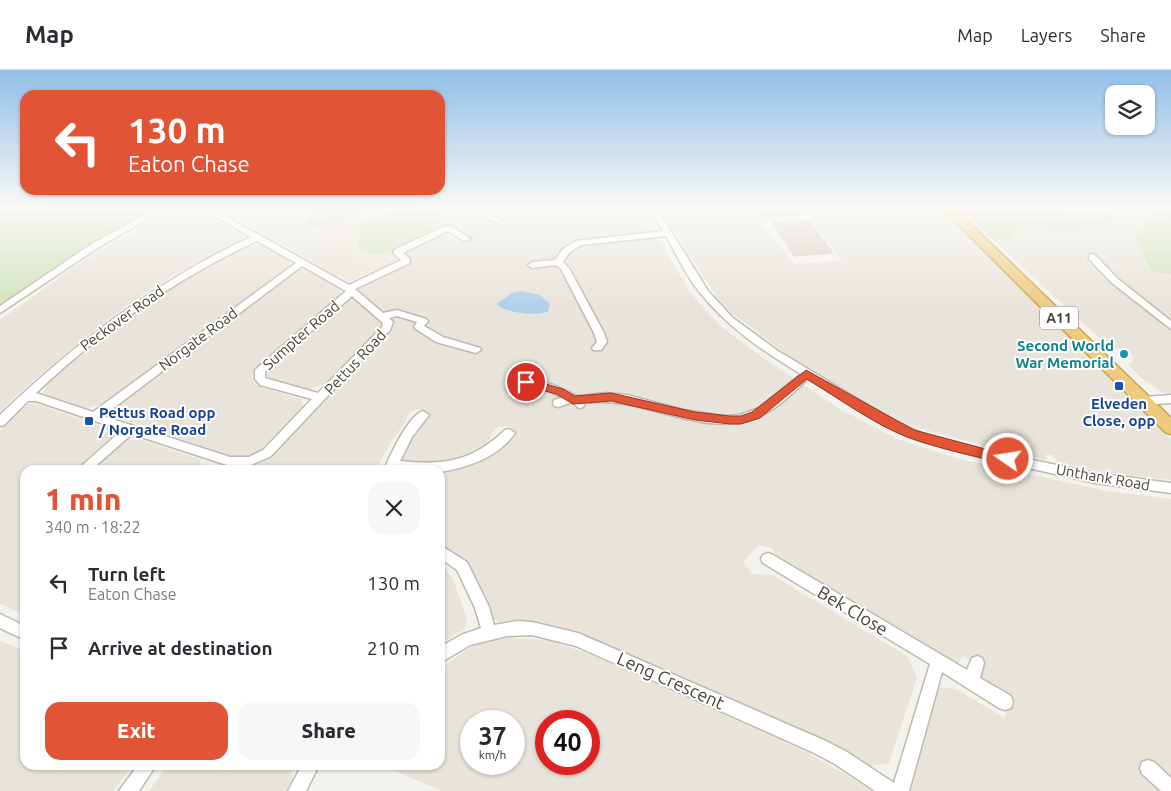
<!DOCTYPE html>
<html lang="en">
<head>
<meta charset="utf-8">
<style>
  body { margin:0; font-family:Ubuntu,sans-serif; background:#f7f7f7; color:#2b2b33; height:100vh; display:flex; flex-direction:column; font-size:19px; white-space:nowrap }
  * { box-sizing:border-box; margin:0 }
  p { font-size:16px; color:#7c7c81 }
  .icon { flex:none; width:28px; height:28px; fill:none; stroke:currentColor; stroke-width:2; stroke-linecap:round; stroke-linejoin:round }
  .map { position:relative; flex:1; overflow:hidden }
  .drawer { position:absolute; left:20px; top:395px; width:425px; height:305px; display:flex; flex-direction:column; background:#fff; border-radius:15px; box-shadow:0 1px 4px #0004 }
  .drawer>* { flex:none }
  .hud { position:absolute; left:20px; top:20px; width:425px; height:105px; border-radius:15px; box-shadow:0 1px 4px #0004; background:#e25436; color:#fff; overflow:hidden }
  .controls { position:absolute; left:1105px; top:15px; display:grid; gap:10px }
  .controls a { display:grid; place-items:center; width:50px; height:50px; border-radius:10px; background:#fff; box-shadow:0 1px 4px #0004; font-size:25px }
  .speed { position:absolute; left:460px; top:640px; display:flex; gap:10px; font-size:25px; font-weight:700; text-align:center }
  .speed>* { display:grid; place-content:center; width:65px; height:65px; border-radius:50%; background:#fff; box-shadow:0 1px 4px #0004; line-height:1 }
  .speed small { font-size:12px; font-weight:400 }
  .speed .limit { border:8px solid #d22; background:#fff; color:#111 }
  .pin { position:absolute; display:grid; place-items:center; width:42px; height:42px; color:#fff; margin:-21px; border:2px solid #fff; border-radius:50%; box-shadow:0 1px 5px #0007 }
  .me { position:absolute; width:55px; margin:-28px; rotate:283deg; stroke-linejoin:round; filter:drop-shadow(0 0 4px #0008) }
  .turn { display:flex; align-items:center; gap:18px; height:105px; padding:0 25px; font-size:22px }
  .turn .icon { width:65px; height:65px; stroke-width:2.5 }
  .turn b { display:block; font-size:35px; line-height:42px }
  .round { display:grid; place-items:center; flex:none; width:52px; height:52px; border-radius:15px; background:#f7f7f7 }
  .headline { display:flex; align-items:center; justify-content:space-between; height:85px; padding:0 25px }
  h1 { font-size:30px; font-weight:800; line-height:38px; color:#e25436 }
  .cta { display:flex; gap:10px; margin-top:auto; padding:10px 25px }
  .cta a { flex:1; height:58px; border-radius:15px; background:#e25436; color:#fff; font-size:20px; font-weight:800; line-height:58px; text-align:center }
  .cta a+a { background:#f7f7f7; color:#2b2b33 }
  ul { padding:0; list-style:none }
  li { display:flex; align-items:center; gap:15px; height:65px; padding:0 25px }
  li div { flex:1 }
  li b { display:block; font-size:19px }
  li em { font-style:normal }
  header { display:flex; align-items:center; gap:30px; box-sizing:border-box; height:70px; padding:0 25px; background:#fff; border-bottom:1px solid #e1e1e2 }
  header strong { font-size:24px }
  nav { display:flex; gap:28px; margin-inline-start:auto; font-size:18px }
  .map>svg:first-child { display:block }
</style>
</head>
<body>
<header>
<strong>Map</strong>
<nav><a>Map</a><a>Layers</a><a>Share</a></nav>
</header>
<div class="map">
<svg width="1171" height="721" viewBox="0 0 1171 721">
  <rect width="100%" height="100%" fill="#f4f2ec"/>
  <path fill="#e8e4db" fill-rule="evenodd" d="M175,137H189L244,166L241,171L175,204L133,231L88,265L28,315L0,342V250L81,192Z
    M258,137H305L284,147L364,191L337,206L239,149L240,145Z
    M442,137H476L480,145L489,152H500V148H494L483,137H640L690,222L705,240L723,258L763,288L843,341L897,369L956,388L1106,421L1171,429V721H908L933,625L937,619L944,617L958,620L1004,648L1010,636L979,608L982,597L963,586L957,595L780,493L772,478L759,475L743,492L752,504L772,505L907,586L917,607L889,693L862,697L526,552H499L493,549L486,544L464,492L458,486L440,475V404L459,399L485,387L508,372L515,366L513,359L508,356L495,358L489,370L485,374L451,392L412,394L404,391L400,385L418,355L428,347L427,341L417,339L407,345L405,352L388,377L376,400H239L250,397L266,386L389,258L351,218L406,191L397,184L443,163L461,172L466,170L442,157Z
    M659,137H745L795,194L842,191L803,137H940L1126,326L1171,369V410L1120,405L1088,399L1057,392L1053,385H1046L1047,390L1013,383L936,363L900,352L793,289L733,244L718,229Z
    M958,137H1171V330L1164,323L1144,310L1128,295L1133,291V286L1127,280L1107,275Z
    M265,175L290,190V196L103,334L87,338L43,323L48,313L144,236L221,189L249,176Z
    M305,199L340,219L339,226L254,299L252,309L255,314L260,317L301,329L303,337L257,383L245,388L233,387L171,365L112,346L113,338L295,200Z
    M354,229L380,252L382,255L326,314L309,319L268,308L266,302L268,298L347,231Z
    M33,333L112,360L113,368L76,400H25V545L0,534V361L24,335Z
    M139,369L201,390L200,396L206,394L221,400H89L122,372Z
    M440,495L445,498L453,509L467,550L464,560L440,573Z
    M509,568L547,570L587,583L806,682L850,707L871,721H442L381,695H440V599L470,577L485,572ZM471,651H514V694H471ZM546,651H589V694H546Z
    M0,571L25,581V695H133L113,721H0Z
    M168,695H290L293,708L286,721H149Z"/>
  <path fill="#ece6d8" d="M305,137H434L435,143L392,182L397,191L395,194L380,198L349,212L339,205L364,191L283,148Z"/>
  <path fill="#d0e3ba" d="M0,137H157L101,168L0,236Z
    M407,137H442V157C418,169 383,197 358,177L360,162L357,156L359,153Z
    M752,137H796L803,146L759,149Z
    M958,137H1049L1064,143H1115L1109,153C1095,158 1082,162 1067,162C1048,162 1033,155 1013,160L1011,170L994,171Z
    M1147,137H1171V204L1152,202L1135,169L1143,157Z"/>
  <path fill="#b0d0e9" d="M521,221L540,225L550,234L548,241C538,247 504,243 496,234L512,223Z"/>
  <path fill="#d5cec3" stroke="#cfc6b7" d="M313,137H372L334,155L330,152L316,158L306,151L315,147L305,140Z
    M809,150L833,183L794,186L772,152Z"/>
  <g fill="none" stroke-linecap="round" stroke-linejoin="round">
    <defs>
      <path id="minor" d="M158,137H168L96,179L0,243V236L90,175Z
        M199,137H209L221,144L237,137H247L227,147L349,215L401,190L394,184V180L445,156H451L471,169L464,171L448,161L403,183L410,189V193L355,219L383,243L397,240L426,249L428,251L424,256L443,267L480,278L481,280L476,283L436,272L416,259L414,257L417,252L397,246L389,248L393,252L390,260L271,386L251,395L230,396L132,364L91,400H77L122,360L36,331H28L4,355L0,356V345C75,273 156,211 251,167ZM257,171L296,193L93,342L36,323C102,261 175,209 257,171ZM302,196L346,221L255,300V309L260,315L312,329L263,380L249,387H230L103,346ZM352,226L383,253L382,257L318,323L265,308V301Z
        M476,137H484L490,144L502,150L498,152L484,148Z
        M648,137H656L708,221L733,248L778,281L891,349L924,364L975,378L1095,403L1171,413V423L1095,413L975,386L917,370L883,355L808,309C793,322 779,338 760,346C704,372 644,324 585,333L583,337L579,338L572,332L558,337L554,336L553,333L554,330L562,328L547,320L522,315L521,312L522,309L526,308L554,315L577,326L607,323L627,325L684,340L723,346L740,345L759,338L801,304C764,282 729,258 702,225C687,208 677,185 666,166L581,175L569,183L563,192L569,198L604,263L607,272L601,280H593L592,278L597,272L594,263L561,199L556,195L532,198L528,195L532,192L555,190L563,179L576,171L663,161Z
        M1092,184L1095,185L1118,209L1171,251V259L1112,213L1089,189V185Z
        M1171,325V333L1144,335L1139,331L1144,327Z
        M423,341L429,345L412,367L400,391C445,396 472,391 505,360L509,359L515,363C499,387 467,398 440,402V400H384C390,386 408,346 423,341Z
        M440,475L467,492L489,537L494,555L517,551L532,552L578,563L826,671L847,682L894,713L930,594L763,493L761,489L763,485L768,483L773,485L967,600L972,588L977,586L982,588L984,593L980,608L1011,626L1013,632L1011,638L1005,640L999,638L942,602L909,721H875L835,694L814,683L576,576L532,565L507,566L470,575L440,593V577L461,565L481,558L475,538L457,500L440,488Z
        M0,544L25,556V570L0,558Z
        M1148,690L1154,692L1171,708V721H1161L1142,704L1140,698L1142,692Z
        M138,695H156L139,721H119Z
        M302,695H319L306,721H288Z"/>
      <path id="highway" d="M941,137H953L1171,348V364L1165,362Z"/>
    </defs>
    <use href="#minor" stroke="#bfbaaf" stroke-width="3"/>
    <use href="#highway" stroke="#cca14e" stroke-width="3"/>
    <use href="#minor" fill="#fff" fill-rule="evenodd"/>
    <use href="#highway" fill="#eecb7d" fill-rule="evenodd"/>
  </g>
  <linearGradient id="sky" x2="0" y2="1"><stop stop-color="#91bfe8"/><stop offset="0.58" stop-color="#faf9f6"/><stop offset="1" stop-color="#faf9f6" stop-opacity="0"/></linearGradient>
  <rect width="1171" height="238" fill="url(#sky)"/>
  <path fill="#e25436" stroke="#933723" d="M806,300L914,360L1008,385L1014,389L1008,394C974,386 940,379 907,367C874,354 838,328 807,309L760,348L741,354H730L695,350L611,331L573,334L556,324L523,315L521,312L526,308L563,319L575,326L611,323L695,342L730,346H741L752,342Z"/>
  <circle fill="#0f9aa8" stroke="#fff" stroke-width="2" cx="1124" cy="284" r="5"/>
  <g fill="#1a4fb4" stroke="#fff" stroke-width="2">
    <rect x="1114" y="311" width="10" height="10" rx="2.5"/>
    <rect x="84" y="346" width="10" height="10" rx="2.5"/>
  </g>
  <g text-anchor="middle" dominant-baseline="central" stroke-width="4" stroke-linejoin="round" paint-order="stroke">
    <rect fill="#fff" stroke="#7f7b75" stroke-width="1" x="1040" y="236.5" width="38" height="23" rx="4"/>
    <g font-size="14" font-weight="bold" fill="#48433a">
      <text x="1059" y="248">A11</text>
    </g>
    <g font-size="15" fill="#48433a" stroke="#fff">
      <text transform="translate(122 248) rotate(-36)">Peckover Road</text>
      <text transform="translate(301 265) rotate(-41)">Sumpter Road</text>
      <text transform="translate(198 269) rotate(-37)">Norgate Road</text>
      <text transform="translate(355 292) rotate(-47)">Pettus Road</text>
      <text transform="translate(1103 407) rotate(10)">Unthank Road</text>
    </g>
    <g font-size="15" font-weight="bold" fill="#0d838f" stroke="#fff" text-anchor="end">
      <text x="1114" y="275">Second World<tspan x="1114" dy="17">War Memorial</tspan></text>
    </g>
    <g font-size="15" font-weight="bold" fill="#164399" stroke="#fff">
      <text x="1119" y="333">Elveden<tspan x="1119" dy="17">Close, opp</tspan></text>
      <text x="99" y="342" text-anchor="start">Pettus Road opp<tspan x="99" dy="17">/ Norgate Road</tspan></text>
    </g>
    <g font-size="18" fill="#48433a" stroke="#fff">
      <text transform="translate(853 540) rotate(31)">Bek Close</text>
      <text transform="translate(671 610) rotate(24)">Leng Crescent</text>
    </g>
  </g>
</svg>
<div class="controls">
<a><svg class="icon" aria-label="layers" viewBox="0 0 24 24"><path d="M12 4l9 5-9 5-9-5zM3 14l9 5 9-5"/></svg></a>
</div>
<div class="speed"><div>37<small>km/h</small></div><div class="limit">40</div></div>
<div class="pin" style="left:526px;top:312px;background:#d93025"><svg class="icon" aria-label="arrive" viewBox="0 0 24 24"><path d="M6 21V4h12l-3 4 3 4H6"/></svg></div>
<svg class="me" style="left:1008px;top:389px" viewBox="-20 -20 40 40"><circle r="17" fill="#e25436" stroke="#fff" stroke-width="3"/><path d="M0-11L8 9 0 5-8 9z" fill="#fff"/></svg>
<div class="hud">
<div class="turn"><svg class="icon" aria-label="left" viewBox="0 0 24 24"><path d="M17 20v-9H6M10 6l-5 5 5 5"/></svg><div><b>130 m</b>Eaton Chase</div></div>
</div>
<section class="drawer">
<div class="headline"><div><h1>1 min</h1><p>340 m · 18:22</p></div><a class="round"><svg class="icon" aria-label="close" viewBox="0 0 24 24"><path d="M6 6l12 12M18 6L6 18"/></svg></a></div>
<ul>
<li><svg class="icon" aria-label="left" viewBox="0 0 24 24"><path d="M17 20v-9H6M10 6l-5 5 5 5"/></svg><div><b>Turn left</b><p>Eaton Chase</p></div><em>130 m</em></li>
<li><svg class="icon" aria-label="arrive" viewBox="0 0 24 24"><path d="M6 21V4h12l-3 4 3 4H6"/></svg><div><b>Arrive at destination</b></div><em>210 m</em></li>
</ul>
<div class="cta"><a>Exit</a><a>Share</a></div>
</section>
</div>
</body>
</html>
